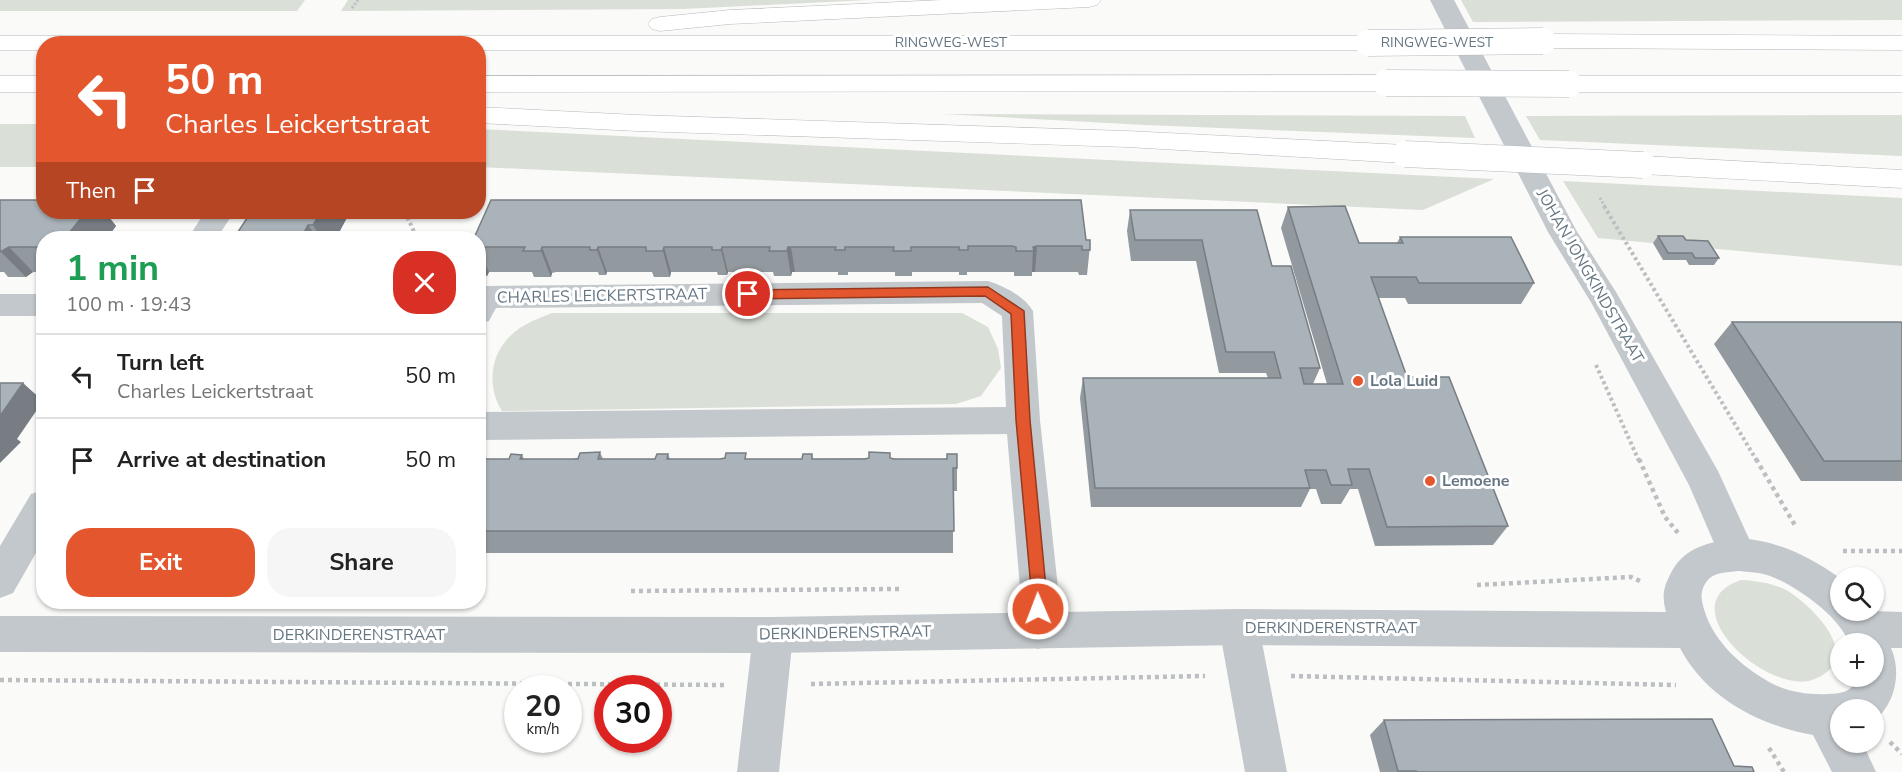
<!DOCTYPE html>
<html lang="en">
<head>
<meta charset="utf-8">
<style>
  body { margin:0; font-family:"Nunito Sans",sans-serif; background:#f6f6f6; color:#222; height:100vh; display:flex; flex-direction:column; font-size:22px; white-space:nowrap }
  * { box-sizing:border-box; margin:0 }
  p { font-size:20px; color:#767676 }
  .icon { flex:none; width:33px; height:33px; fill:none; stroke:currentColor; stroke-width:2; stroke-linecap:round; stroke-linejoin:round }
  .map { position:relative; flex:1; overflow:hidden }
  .side { position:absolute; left:36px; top:231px; width:450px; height:378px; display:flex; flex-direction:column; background:#fff; border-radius:24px; box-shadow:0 2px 4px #0004 }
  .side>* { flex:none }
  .hud { position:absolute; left:36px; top:36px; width:450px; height:183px; border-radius:24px; box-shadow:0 2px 4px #0004; background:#e4572e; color:#fff; overflow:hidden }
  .controls { position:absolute; left:1830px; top:567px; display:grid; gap:12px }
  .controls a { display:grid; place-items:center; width:54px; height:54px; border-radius:50%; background:#fff; box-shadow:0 2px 4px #0004; font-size:30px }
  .speed { position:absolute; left:504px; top:675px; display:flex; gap:12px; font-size:30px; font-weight:700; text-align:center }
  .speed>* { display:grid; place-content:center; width:78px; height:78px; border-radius:50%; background:#fff; box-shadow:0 2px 4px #0004; line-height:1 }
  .speed small { font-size:15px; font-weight:400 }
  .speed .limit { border:9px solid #d22; background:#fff; color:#111 }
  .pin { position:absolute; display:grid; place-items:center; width:51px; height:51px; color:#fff; margin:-26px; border:3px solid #fff; border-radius:50%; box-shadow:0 2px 6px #0007 }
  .me { position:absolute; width:66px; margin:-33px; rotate:359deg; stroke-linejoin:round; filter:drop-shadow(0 0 4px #0008) }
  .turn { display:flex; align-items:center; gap:21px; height:126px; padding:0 30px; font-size:27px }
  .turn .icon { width:78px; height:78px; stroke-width:2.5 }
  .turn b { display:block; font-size:42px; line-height:51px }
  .then { display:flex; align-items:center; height:57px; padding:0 30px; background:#0003; gap:12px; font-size:22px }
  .round { display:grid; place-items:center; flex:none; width:63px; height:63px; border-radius:24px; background:#f6f6f6 }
  .head { display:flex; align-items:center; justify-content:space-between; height:102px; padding:0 30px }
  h1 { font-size:36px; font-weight:700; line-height:45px; color:#1e9e55 }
  .primary-button { display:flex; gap:12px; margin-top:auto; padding:12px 30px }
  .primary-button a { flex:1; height:69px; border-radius:24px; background:#e4572e; color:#fff; font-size:24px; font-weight:700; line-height:69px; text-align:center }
  .primary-button a+a { background:#f6f6f6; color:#222 }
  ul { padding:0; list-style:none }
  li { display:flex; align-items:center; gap:18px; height:84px; padding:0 30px; border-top:2px solid #e0e0e0 }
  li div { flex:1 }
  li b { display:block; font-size:22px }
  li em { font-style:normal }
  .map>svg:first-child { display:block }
</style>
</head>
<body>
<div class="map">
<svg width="1902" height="772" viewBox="0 0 1902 772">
  <rect width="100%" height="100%" fill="#fafaf8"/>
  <path fill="#dadfd7" d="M0,0H305L297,11H0Z
    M348,0H868L683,9L341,11Z
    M1461,0H1902V20L1473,22Z
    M943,114L1465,116L1475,138L1145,125Z
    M1902,115V156L1540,140L1526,116Z
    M0,124H43V167H0Z
    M478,129L1494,179L1423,210L479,167Z
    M1563,181L1902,198V266L1598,238Z
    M552,313H962L988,327L998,349L1001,368L981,396L956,404L502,411C483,381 493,342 525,325C533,320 543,317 552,313Z
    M1741,580C1757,581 1772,583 1786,590C1815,607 1867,661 1812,680C1768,695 1667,605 1741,580Z"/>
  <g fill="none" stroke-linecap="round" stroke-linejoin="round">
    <defs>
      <path id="motorway" d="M942,0H1101L1097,5L1089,7L730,24L660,31L652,29L648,24L652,19L660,17L730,10Z
        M1543,34L1902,36V50L1543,48L1534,46L1531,41L1534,36Z
        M0,36H1368L1377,38L1380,43L1377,48L1368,50H478V44H44V50H0Z
        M1386,75L1395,78L1399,83L1395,88L1386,91L478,92V76Z
        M0,76H44V92H0Z
        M1569,76H1902V92H1569L1560,89L1556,84L1560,79Z
        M478,107L637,115L1127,131L1405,145L1415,148L1419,154L1415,160L1405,163L1127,147L637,131L478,123Z
        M1643,156L1902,170V188L1643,174L1633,171L1629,165L1633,159Z"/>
    </defs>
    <use href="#motorway" stroke="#b4b9bd" stroke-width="1"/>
    <path stroke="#bbbfc2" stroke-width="3" stroke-dasharray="2 2" stroke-linecap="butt" d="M352,8L358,0
      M1600,198L1605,207"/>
    <path stroke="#bbbfc2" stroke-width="4" stroke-dasharray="3 3" stroke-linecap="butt" d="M1604,206L1757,461
      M405,212L417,238
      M1596,365L1639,461"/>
    <path stroke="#bbbfc2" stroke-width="4.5" stroke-dasharray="4 4" stroke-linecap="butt" d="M1639,459L1665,517L1678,533
      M1756,459L1796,527
      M1843,551H1902
      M1477,585L1631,577L1642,582
      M631,591L899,589
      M1291,676L1676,685
      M0,680L725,685
      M811,684L1205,676
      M1890,742L1902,754
      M1769,748L1784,772"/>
    <path fill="#c3c8cc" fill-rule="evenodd" d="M1430,0H1454L1576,230L1616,292L1718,471L1756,554L1750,566L1737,570L1724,566L1689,485L1592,304L1548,232Z
      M205,212H234L217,238H188Z
      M988,281C1004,286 1024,296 1033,311L1040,420L1058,588V631L1052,644L1038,649L1024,644L1018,631L1020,588L1007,434L478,440V412L1006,407L1002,316L982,303L496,308L489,321L478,324V288L485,286Z
      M0,294H44V316H0Z
      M44,490V539L13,593L0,598V546L31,494Z
      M1239,609L1253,614L1259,627L1287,772H1245L1219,627L1225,614Z
      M773,617L787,622L793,635L779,772H737L753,635L759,622Z"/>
    <path fill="#c3c8cc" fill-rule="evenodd" d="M1738,538C1776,540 1809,556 1840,578V610L1902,612V648H1891C1902,673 1895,704 1874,721V710H1840V742H1862L1876,772H1832L1813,735C1759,725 1706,698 1680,648L1239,645L773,653L0,652V616L773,617L1239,609L1666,612C1662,597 1663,588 1670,575C1683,547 1709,542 1738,538ZM1738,571C1748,572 1760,572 1770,576C1795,585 1842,618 1849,644H1874V676H1856C1853,693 1842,693 1829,694C1811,695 1792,693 1775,685C1742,668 1709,639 1702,601C1700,591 1705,579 1715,575C1722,572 1731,572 1738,571Z"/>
    <use href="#motorway" fill="#fff" fill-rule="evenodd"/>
    <defs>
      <path id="motorway-bridge" d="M1368,43L1543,41
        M1386,83L1569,84
        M1405,154L1643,165"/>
    </defs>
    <use href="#motorway-bridge" stroke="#b4b9bd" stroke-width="27" stroke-linecap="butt"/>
    <use href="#motorway-bridge" stroke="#fff" stroke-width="26"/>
  </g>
  <path fill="#929a9f" d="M0,200L44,212H105L116,226L107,238H44V272H33L26,277H8L4,272H0Z
    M1288,207L1359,243H1397L1400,237L1534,283L1521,304H1408L1405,298H1378L1407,377L1508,526L1493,545L1375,546L1358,489H1350L1341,504H1321L1316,489H1310L1301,507H1091L1080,398L1083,378H1268L1266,373H1219L1196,261H1131L1127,231L1130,210L1272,266L1320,368L1313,384H1327L1281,228Z
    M246,212H350L336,238H234L249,215Z
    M1658,236L1686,240L1719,258L1714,265H1689L1686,260H1663L1653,243Z
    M478,238L1086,240L1090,246L1087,275H1079L1078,272H1032V276H1014V272H967V275H959V272H912V276H895V272H848V275H838V272H792L791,276H774L773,272H728L727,275H718L717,272H671L670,277H654L652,272H607L606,275H599L598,272H556L552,273L551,277H534L532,272H489L487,276H479Z
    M1732,322L1902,323V481H1801L1714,344Z
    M600,452L603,459H655L668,454L670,459H802L812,454L813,459L891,458L957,468V491H953V553H478V459H509L522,455L524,459H573Z
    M1384,720L1734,766L1754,772H1380L1370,735Z"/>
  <path fill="#777d82" d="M86,212H105L116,226L107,238H65Z
    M321,212H350L336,238H321L313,225Z
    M308,225L317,238H301Z
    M1037,246L1035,272H1032L1033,247Z
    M9,247L33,272L26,277L1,252Z
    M542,247L552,273L551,277L541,251Z
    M598,247L607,272L606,275L597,250Z
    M664,247L671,272L670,277L663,251Z
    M722,247L728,272L727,275L721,250Z
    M788,247H791L795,272H792L791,276L787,251Z
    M478,251L489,272L487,276L478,258Z
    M23,383L43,401L17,439L21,442L0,463V416Z"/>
  <path fill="#aab3b9" stroke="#777d82" stroke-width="1.5" d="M0,200H44V212H86L65,238H44V247H9L0,252Z
    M491,200H1081L1086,240H1090V250H1082V246H1037L1033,247L1034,251H1016V247L1012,246H968V250H959V247H911V251H893L894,247H845V250H835L836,247H788L787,251H769L770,247H722L721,250H712V247H664L663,251H646V247H598L597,250H590V247H542L541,251H523L525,247H478V238H474Z
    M1345,206L1359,243H1403L1400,237H1511L1534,283H1419L1416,277H1371L1407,377H1449L1508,526L1387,527L1369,469H1348L1352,485H1331L1326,470H1305L1310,488H1095L1083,378H1281L1274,352H1226L1202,240H1135L1130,210H1257L1272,266H1291L1320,368H1300L1304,384H1343L1288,207Z
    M251,212H321L313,225H308L301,238H234Z
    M1658,236H1683L1686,240L1708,241L1719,258H1695L1692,253H1668Z
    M1732,322H1901L1902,323V461H1824Z
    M0,383H23L0,416Z
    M600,452L598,459H655L657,454H668L667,459H720L725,458L726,453H746L745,459H802L803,454H812V459H865L869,458V452L890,453V458L894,459H947V454H957V468H953L954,531H478V459H509L511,454L522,455L520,459H578L580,453Z
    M1712,719L1734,766L1752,767L1754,772H1417L1416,771H1398L1384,720Z"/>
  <path fill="#e4572e" stroke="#94391e" stroke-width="1.5" d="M988,287L1024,311L1030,420L1046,588V609L1044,614L1038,616L1032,614L1030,609L1031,588L1016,420L1011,314L985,296L748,299L742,294L748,290Z"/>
  <g fill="#e4572e" stroke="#fff" stroke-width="2">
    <circle cx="1358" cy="381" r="6"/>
    <circle cx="1430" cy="481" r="6"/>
  </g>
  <g text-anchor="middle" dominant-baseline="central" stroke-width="6" stroke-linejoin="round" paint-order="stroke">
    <g font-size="14" fill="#657683" stroke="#fff">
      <text x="951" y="42">RINGWEG-WEST</text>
      <text x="1437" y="42">RINGWEG-WEST</text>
    </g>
    <g font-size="16" fill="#657683" stroke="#fff">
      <text transform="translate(1590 276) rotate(60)">JOHAN JONGKINDSTRAAT</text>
      <text transform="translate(602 296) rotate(-1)">CHARLES LEICKERTSTRAAT</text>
      <text x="1331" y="628">DERKINDERENSTRAAT</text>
      <text transform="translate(845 633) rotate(-1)">DERKINDERENSTRAAT</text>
      <text x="359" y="635">DERKINDERENSTRAAT</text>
    </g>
    <g font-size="16" font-weight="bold" fill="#657683" stroke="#fff" text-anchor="start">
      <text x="1370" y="381">Lola Luid</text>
      <text x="1442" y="481">Lemoene</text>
    </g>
  </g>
</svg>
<div class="controls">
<a><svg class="icon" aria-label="search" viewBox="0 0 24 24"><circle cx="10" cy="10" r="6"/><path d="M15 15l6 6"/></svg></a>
<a>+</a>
<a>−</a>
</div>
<div class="speed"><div>20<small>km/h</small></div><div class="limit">30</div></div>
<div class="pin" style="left:748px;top:294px;background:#d93025"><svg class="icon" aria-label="arrive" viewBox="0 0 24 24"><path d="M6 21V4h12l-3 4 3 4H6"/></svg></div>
<svg class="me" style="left:1038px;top:609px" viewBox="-20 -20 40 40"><circle r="17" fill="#e4572e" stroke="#fff" stroke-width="3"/><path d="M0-11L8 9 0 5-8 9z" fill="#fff"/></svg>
<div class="hud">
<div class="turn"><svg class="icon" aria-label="left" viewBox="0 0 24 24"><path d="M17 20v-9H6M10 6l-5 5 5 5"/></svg><div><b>50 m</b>Charles Leickertstraat</div></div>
<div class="then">Then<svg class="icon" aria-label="arrive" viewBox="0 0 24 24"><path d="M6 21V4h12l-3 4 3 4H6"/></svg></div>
</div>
<section class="side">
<div class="head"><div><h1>1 min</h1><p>100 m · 19:43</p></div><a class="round" style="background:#d93025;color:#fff"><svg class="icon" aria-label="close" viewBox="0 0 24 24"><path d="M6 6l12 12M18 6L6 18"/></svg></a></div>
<ul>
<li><svg class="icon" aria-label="left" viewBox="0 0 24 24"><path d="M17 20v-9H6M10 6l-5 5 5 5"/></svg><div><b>Turn left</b><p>Charles Leickertstraat</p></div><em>50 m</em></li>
<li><svg class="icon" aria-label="arrive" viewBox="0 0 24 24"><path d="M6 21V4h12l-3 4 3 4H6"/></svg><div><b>Arrive at destination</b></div><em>50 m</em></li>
</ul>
<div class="primary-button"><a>Exit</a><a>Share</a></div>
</section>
</div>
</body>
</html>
